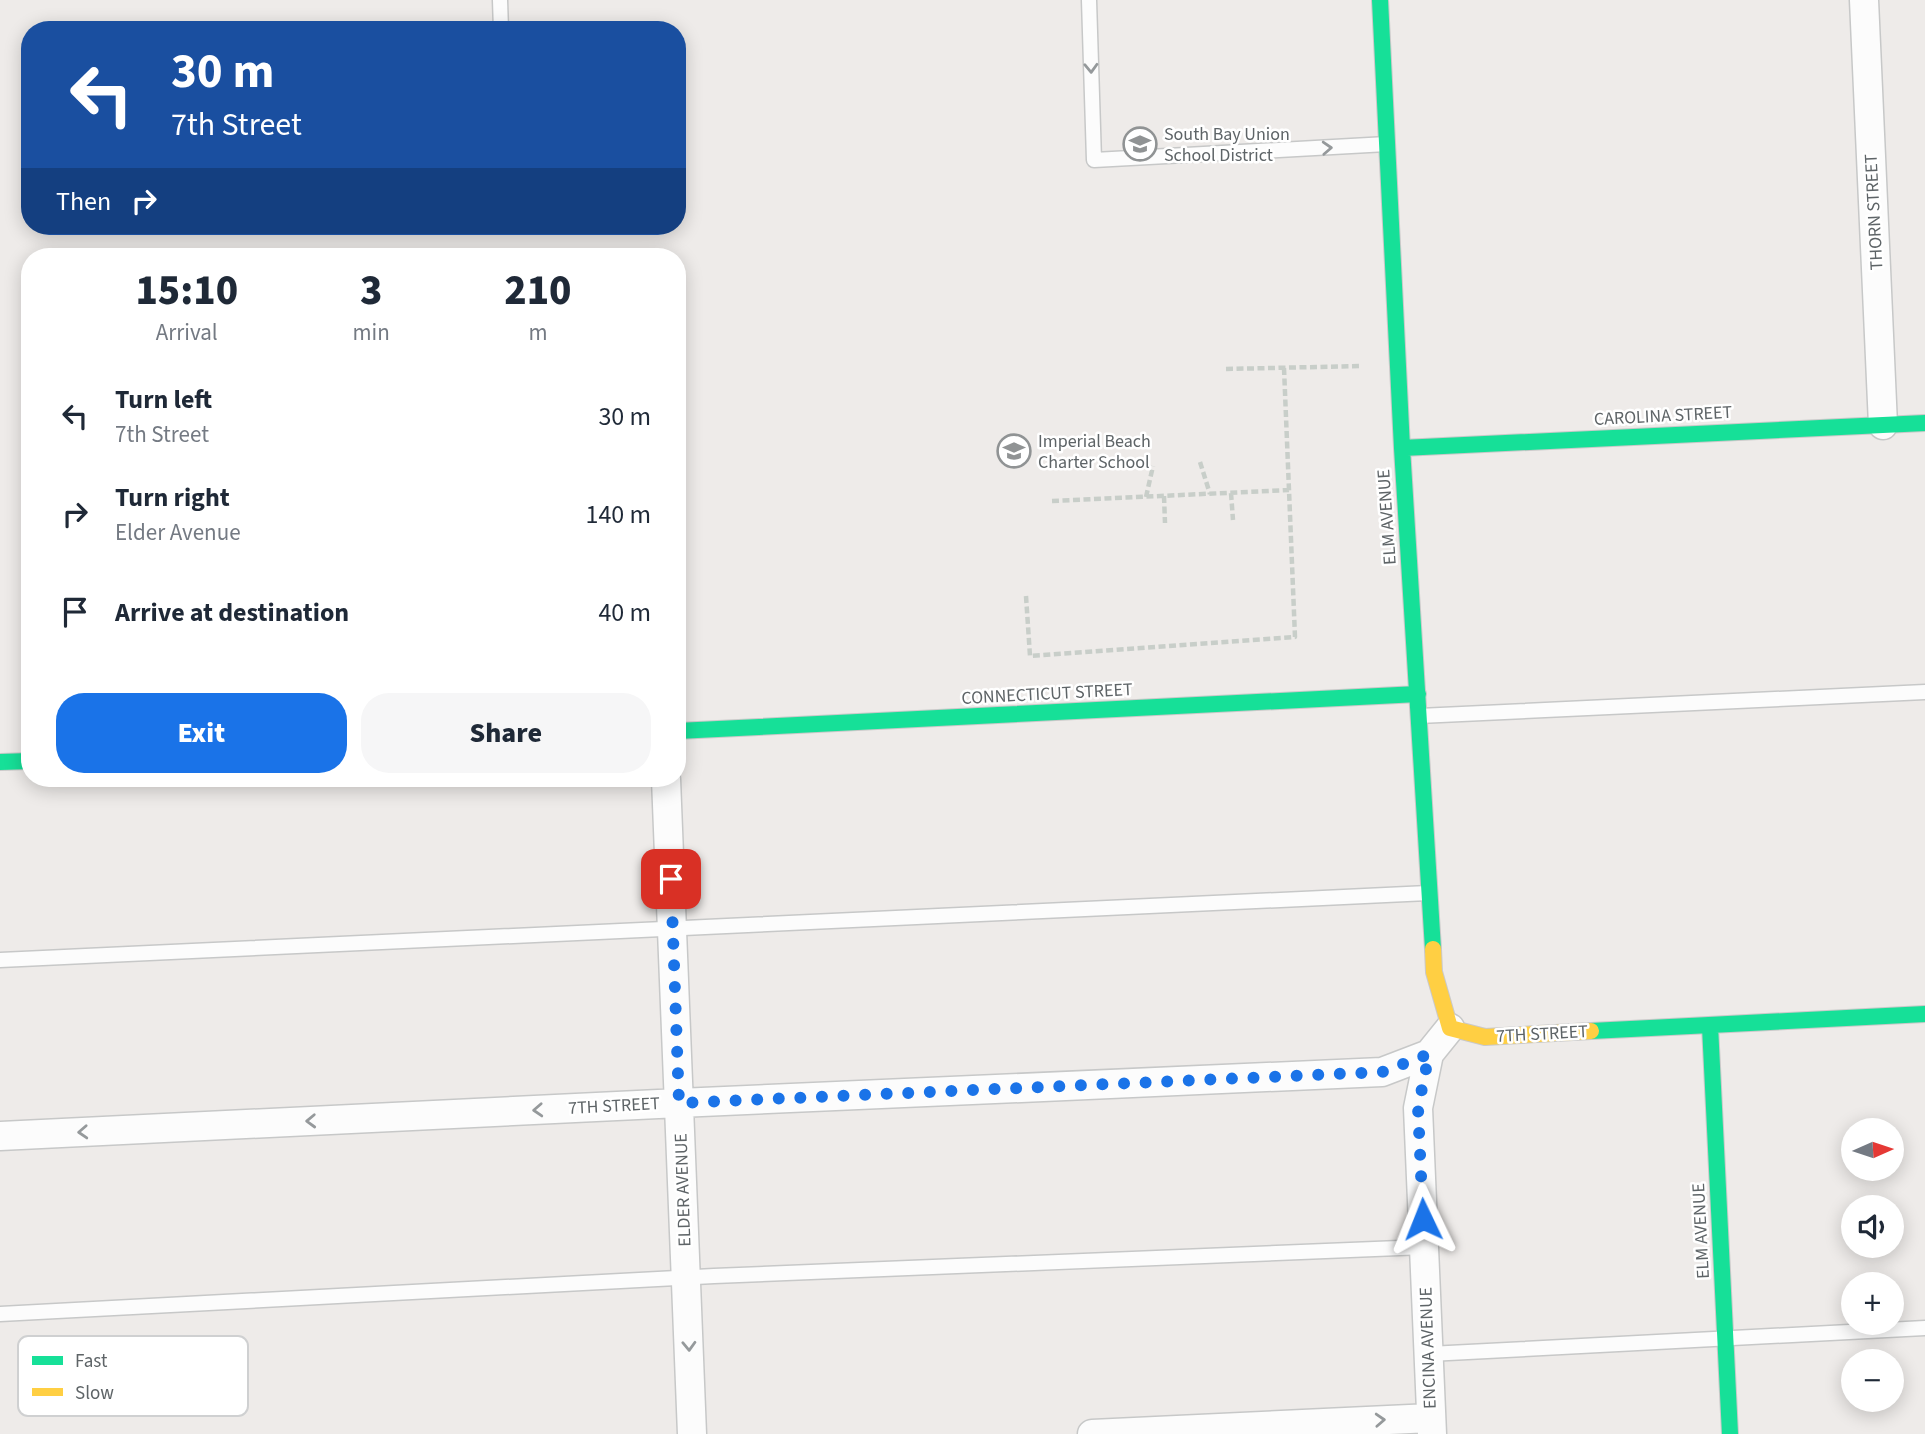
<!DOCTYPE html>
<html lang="en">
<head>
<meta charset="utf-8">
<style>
  body { margin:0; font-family:"Source Sans 3",sans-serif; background:#f6f6f7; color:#1f2937; height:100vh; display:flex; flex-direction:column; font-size:26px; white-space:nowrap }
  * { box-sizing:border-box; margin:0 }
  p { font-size:23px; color:#747a83 }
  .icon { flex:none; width:38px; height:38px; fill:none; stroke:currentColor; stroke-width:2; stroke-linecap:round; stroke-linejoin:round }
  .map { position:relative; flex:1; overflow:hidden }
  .drawer { position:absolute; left:21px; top:248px; width:665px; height:539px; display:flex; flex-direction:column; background:#fff; border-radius:28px; box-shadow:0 4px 18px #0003 }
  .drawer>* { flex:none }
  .banner { position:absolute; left:21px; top:21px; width:665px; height:214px; border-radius:28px; box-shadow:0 4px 18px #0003; background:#1a4fa0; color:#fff; overflow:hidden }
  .needle { width:46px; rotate:87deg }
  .fabs { position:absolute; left:1841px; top:1118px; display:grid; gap:14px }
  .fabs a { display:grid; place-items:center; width:63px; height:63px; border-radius:50%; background:#fff; box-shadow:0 4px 18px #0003; font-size:35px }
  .pin { position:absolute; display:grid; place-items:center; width:60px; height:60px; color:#fff; margin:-30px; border-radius:14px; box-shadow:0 4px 10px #0006 }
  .me { position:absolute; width:77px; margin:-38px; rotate:358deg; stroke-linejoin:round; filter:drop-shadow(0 0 5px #0008) }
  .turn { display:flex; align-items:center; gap:24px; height:147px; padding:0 35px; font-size:32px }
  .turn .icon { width:91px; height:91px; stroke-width:2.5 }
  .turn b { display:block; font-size:49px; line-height:60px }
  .then { display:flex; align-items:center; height:66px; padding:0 35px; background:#0003; gap:14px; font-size:26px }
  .eta { display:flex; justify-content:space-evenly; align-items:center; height:119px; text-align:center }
  .eta b { font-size:42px; font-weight:800; line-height:49px }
  .action { display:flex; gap:14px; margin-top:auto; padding:14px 35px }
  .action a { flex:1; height:80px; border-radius:28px; background:#1a73e8; color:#fff; font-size:28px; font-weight:800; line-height:80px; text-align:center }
  .action a+a { background:#f6f6f7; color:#1f2937 }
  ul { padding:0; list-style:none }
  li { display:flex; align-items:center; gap:21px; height:98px; padding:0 35px }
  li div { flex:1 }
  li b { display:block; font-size:26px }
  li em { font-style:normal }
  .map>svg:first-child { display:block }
</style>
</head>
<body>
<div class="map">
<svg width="1925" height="1434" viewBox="0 0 1925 1434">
  <rect width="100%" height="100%" fill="#eeebe9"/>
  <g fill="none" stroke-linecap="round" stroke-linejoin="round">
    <defs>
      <path id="lane" d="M500,0L501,30
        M1089,0L1094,160L1387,144
        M1419,716L1925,692
        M0,960L1428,893
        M0,1314L714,1276L1424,1247
        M1429,1354L1925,1328"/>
      <path id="street" d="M1864,0L1883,425
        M666,779L692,1434
        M1429,1054L1418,1108L1432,1434
        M0,1136L679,1103L1382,1072L1429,1054L1450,1028
        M1092,1434L1431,1418"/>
      <path id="fast" d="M1380,0L1402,448L1433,949
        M1402,448L1925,423
        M677,731L1418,694
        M0,762L30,761
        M1710,1026L1730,1434
        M1591,1031L1925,1014"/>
      <path id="slow" d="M1433,949L1434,972L1450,1028L1485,1037L1591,1031"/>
    </defs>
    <use href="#lane" stroke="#c7c8c8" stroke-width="17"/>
    <use href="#street" stroke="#c7c8c8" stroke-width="31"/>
    <use href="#fast" stroke="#cac9c9" stroke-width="18"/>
    <use href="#slow" stroke="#cac9c9" stroke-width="18"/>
    <path stroke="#c8cec9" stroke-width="4.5" stroke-dasharray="7 3.5" stroke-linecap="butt" d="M1226,369L1361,366
      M1200,462L1210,494
      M1231,493L1233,520
      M1164,496L1165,523
      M1146,497L1153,466
      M1052,501L1289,490
      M1026,596L1030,656L1295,637L1284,368"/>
    <use href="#lane" stroke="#fcfcfc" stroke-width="14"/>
    <use href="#street" stroke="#fcfcfc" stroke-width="28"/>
    <use href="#fast" stroke="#16e098" stroke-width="16"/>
    <use href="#slow" stroke="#ffcf43" stroke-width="16"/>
  </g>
  <defs><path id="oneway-chevron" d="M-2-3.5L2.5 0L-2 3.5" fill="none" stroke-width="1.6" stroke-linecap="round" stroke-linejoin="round" transform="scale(1.75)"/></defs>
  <g stroke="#95999b">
    <use href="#oneway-chevron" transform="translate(1091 68) rotate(88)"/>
    <use href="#oneway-chevron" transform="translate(1327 148) rotate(-3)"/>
    <use href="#oneway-chevron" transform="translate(538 1110) rotate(177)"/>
    <use href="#oneway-chevron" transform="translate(311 1121) rotate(178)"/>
    <use href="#oneway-chevron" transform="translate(83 1132) rotate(177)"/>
    <use href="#oneway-chevron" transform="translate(689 1346) rotate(88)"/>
    <use href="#oneway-chevron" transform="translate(1380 1420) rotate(-3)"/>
  </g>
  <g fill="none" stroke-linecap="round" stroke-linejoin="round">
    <path stroke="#1a73e8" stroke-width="12" stroke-dasharray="0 21.6" d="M671,879L679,1103L1382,1072L1429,1054L1418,1108L1423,1219"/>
  </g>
  <defs>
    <symbol id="school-ring" viewBox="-11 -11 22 22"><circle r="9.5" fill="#fff" stroke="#909394" stroke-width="1.5"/><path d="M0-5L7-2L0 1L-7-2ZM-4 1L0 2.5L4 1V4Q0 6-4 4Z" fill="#909394"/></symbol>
  </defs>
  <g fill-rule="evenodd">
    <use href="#school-ring" x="1121" y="125" width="38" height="38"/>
    <use href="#school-ring" x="995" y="432" width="38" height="38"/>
  </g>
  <g text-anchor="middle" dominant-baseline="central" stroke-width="5" stroke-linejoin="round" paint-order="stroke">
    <g font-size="18" fill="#5e6467" stroke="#fff" text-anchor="start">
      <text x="1164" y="134">South Bay Union<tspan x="1164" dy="21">School District</tspan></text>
      <text x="1038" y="441">Imperial Beach<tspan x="1038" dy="21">Charter School</tspan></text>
    </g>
    <g font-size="18" fill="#5e6467" stroke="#fff">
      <text transform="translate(1874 212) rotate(-93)">THORN STREET</text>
      <text transform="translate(1663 416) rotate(-3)">CAROLINA STREET</text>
      <text transform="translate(1387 517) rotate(-94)">ELM AVENUE</text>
      <text transform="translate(1047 694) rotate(-3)">CONNECTICUT STREET</text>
      <text transform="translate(1542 1034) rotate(-3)">7TH STREET</text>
      <text transform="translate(614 1106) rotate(-3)">7TH STREET</text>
      <text transform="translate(683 1190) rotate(-92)">ELDER AVENUE</text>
      <text transform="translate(1701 1231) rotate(-93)">ELM AVENUE</text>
      <text transform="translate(1428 1348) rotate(-92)">ENCINA AVENUE</text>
    </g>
  </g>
  <rect x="18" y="1336" width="230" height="80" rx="10" fill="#fff" stroke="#cfd0d1" stroke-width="2"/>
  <rect x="32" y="1356" width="31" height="9" fill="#16e098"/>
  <rect x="32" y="1388" width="31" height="8" fill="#ffcf43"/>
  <g font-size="19" fill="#5e6467">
    <text x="75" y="1367">Fast</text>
    <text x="75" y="1399">Slow</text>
  </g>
</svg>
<div class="fabs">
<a><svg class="needle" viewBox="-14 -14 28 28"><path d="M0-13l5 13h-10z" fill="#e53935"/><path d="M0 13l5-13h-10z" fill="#747a83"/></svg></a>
<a><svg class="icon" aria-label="sound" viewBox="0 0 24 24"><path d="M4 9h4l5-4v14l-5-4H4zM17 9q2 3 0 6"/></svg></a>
<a>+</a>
<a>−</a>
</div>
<div class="pin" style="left:671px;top:879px;background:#d93025"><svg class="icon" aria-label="arrive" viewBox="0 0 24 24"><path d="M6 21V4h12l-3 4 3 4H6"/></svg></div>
<svg class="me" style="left:1423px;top:1219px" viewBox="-20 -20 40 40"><path d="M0-17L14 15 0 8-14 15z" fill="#1a73e8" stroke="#fff" stroke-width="4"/></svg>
<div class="banner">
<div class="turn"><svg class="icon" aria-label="left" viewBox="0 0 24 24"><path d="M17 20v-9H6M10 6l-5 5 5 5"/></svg><div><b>30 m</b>7th Street</div></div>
<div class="then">Then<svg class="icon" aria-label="right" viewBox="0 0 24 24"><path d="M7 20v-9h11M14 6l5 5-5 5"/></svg></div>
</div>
<section class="drawer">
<div class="eta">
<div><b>15:10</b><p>Arrival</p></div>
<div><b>3</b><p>min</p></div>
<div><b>210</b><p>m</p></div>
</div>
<ul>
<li><svg class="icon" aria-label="left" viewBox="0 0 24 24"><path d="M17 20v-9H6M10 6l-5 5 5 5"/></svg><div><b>Turn left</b><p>7th Street</p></div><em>30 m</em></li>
<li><svg class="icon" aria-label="right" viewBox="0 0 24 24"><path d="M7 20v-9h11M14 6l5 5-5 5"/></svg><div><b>Turn right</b><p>Elder Avenue</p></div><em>140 m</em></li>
<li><svg class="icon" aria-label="arrive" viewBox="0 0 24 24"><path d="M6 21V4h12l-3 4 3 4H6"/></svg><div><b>Arrive at destination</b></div><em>40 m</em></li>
</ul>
<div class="action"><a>Exit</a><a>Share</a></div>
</section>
</div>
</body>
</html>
